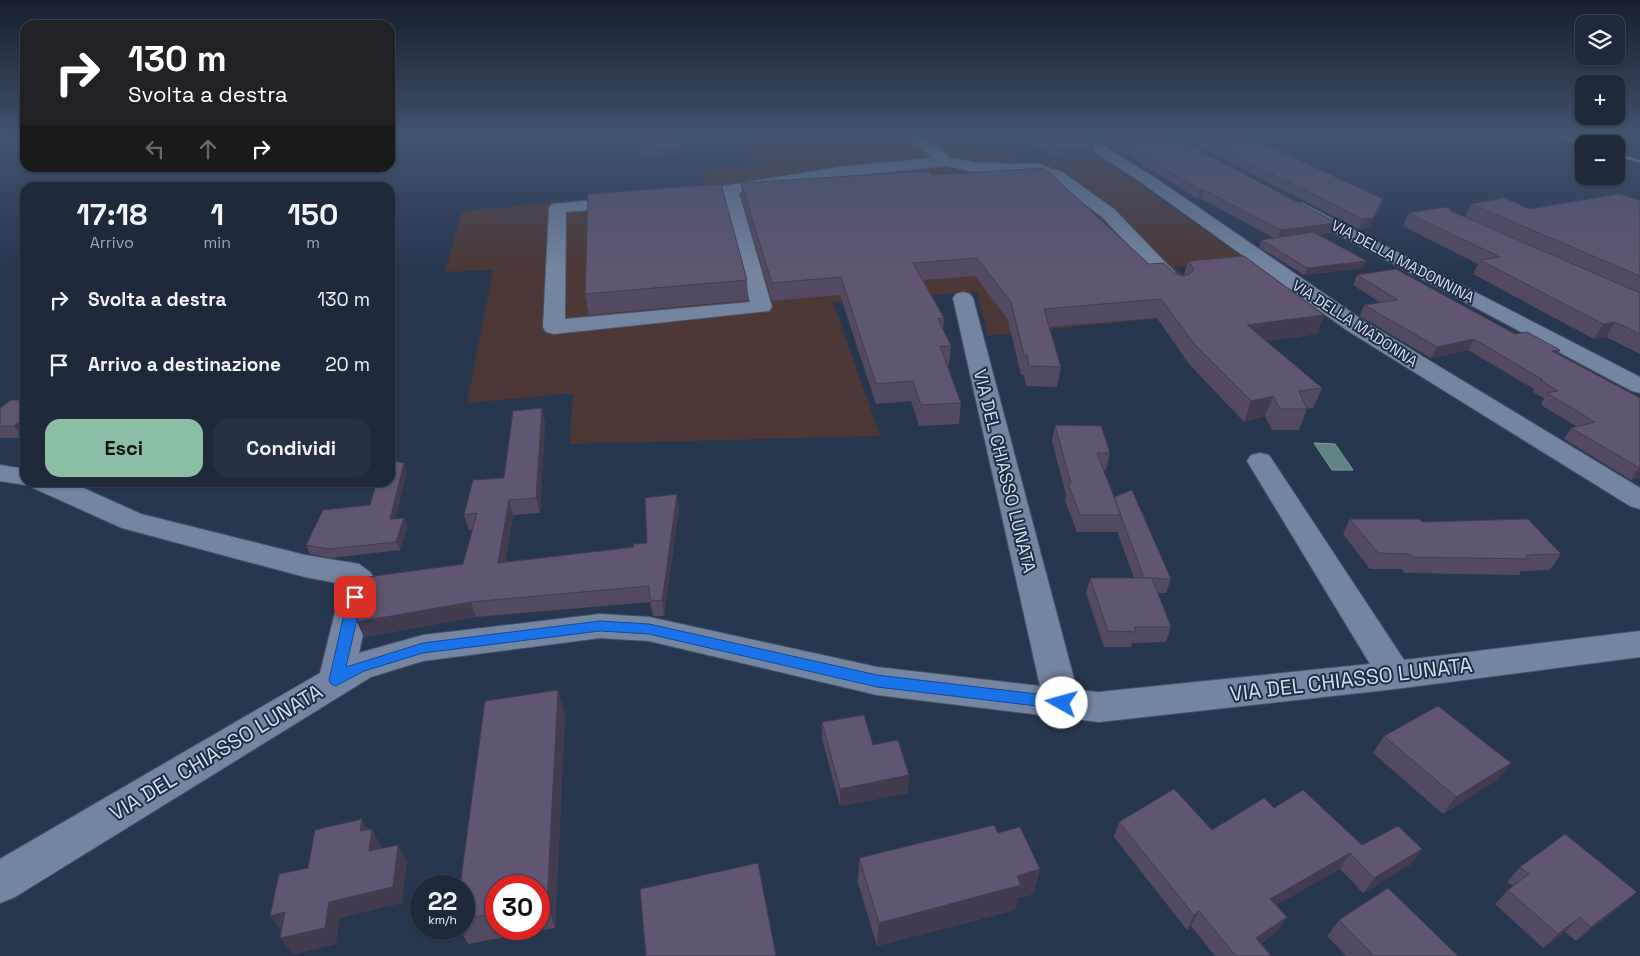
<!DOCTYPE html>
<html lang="it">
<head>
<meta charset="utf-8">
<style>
  body { margin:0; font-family:"Space Grotesk",sans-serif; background:#263143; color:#f1f3f6; height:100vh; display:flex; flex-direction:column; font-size:19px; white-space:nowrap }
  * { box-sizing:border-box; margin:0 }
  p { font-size:16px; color:#a1a6af }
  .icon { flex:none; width:28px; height:28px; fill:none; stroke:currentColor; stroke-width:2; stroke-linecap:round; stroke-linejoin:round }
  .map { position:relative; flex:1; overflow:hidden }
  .panel { position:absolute; left:20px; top:182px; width:375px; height:305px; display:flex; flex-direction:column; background:#1e293c; border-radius:15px; box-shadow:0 1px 4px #0004,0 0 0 1px #3c4556 }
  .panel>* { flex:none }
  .guide { position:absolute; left:20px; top:20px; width:375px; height:152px; border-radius:15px; box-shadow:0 1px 4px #0004,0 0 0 1px #3c4556; background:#202124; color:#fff; overflow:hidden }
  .buttons { position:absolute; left:1575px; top:15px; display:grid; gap:10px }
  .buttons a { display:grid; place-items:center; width:50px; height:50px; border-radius:10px; background:#1e293c; box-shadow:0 1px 4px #0004,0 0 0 1px #3c4556; font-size:25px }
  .speed { position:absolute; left:410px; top:875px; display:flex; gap:10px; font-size:25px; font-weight:700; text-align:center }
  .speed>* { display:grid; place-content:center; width:65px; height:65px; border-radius:50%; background:#1e293c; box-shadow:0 1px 4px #0004,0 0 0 1px #3c4556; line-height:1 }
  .speed small { font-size:12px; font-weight:400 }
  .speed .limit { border:8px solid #d22; background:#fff; color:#111 }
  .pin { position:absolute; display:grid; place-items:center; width:42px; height:42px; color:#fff; margin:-21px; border-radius:10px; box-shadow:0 2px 8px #0006 }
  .me { position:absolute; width:55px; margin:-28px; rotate:277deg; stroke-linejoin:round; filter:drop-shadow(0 0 4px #0008) }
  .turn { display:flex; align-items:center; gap:18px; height:105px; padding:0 25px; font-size:22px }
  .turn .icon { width:65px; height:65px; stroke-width:2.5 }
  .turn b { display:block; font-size:35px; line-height:42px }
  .lanes { display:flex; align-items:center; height:48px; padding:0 25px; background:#0003; justify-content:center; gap:25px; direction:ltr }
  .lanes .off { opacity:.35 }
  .eta { display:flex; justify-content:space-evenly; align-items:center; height:85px; text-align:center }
  .eta b { font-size:30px; font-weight:800; line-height:35px }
  .action { display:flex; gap:10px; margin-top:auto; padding:10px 25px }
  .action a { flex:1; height:58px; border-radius:15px; background:#8abfa5; color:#111; font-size:20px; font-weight:800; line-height:58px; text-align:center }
  .action a+a { background:#263143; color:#f1f3f6 }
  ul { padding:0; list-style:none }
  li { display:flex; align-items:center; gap:15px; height:65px; padding:0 25px }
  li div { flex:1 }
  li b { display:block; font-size:19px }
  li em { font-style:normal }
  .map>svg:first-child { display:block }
</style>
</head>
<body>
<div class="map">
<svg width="1640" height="956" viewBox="0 0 1640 956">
  <rect width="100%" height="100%" fill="#283750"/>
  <path fill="#4d3837" d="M740,136H956L973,149L1004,148L1027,163L1098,155L1247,260L1174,267L1208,297L1195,314L988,336L977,292L833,302L880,436L570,444L573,393L467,403L493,270L445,272L462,211L706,188L703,171L760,165Z"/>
  <path fill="#5e8484" stroke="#829fa4" d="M1314,443L1335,444L1353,470H1332Z"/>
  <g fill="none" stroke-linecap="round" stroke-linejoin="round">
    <path fill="#829fa4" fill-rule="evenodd" d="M1558,136H1564L1586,144L1582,145Z
      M1616,153L1640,160V163L1616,156Z"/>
    <defs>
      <path id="minor" d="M907,136H923L951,158L978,163L1039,164L1062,172L1114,209L1188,286L1185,290L1178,292L1171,290L1102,217L1050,178L1037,174L978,173L946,166L839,177L739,193L772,307L769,311L554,334L546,332L543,327L549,208L552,204L625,197L631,198L633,202L631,206L625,207L566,212L565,319L750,302L723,196L686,202L680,201L678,197L680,193L839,167L932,158Z
        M1070,136H1087L1154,177L1364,321L1640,488V509L1630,506L1348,331L1142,183Z
        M1302,203L1640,377V393L1632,391L1296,212L1293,208L1296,204Z
        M963,292L970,294L973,298L1077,690L1099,692L1370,664L1247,461L1251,455L1260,453L1269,455L1404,660L1640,631V657L1395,689L1099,722L877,695L649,641L600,638L423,661L371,677L15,897L0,903V859L320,673L342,584L305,577L122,528L33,488L31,484L25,485L0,481V465L25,469V482H70L141,514L305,555L359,564L370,572L375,580L359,653L423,635L600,614L649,617L877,667L1040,686L953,298L956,294Z"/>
    </defs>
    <use href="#minor" stroke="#475469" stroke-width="2"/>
    <path stroke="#748095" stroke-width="2" stroke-dasharray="0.5 2.5" stroke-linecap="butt" d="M1179,136L1289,193"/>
    <use href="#minor" fill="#7485a2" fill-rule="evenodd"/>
  </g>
  <path fill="#534962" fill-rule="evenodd" d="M634,136H674L680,154L644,158Z
    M1023,136H1080L1093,154L1055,158Z
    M1090,136H1172L1337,223L1334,232L1318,235L1364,268L1304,275L1259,247L1261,240L1274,238L1202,199H1198L1120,151H1115Z
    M1180,136H1247L1380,208L1369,227L1359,229Z
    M932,175L1149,264L1174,273L1184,275L1188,261L1324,315L1317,334L1266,341L1322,388L1313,408L1307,409L1299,430H1272L1265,416L1244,422L1189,364L1157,318L1049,327L1061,367L1057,387L1026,386L1024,375H1021L1008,320L975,276L923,280L944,318L943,330L951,346L949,365H947L961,403L959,424L919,426L911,401L876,404L840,295L772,301L742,199L741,183Z
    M1640,200V354L1606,337L1594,339L1473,274L1478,264L1403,226L1408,213L1451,211L1465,217L1471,204L1530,209Z
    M1357,275L1515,334L1557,354L1640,398V478L1631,480L1564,439L1571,428L1576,426L1541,405L1544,398L1533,392L1534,389L1468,350L1431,358L1360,316L1364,305L1381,303L1353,285Z
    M747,280L748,300L589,315L585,294Z
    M25,400V436L23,438H0V408Z
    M542,408L545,423L540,513L513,515L505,562L633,547L647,543L679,509L664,616H653L650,602L476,617L364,637L357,622L463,564L473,529L469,530L464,515L504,478Z
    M1055,425L1110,453L1106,470L1103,469L1114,497L1171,579L1166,593H1158L1171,627L1166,642L1132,643L1131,647H1104L1086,593L1090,578H1134L1117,531V532H1077L1065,501L1066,495L1052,441Z
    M407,472L395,519L404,518L407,527L400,550L332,558L310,554L306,545L370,505Z
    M1350,519L1422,522L1561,554L1550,570L1521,571L1519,575L1404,573L1402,569H1370L1343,534Z
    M558,690L565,715L555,928L468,944L460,929H464V886ZM496,886H539V929H496Z
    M822,722L873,745L908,793L840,806L822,739Z
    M1384,736L1511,763L1497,780L1443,814L1373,753Z
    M1274,808L1362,845L1422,849L1411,864L1363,893L1340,869L1276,905L1287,917L1277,932L1261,943L1271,956H1215L1191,926L1187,930L1114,837L1119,822L1212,830Z
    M998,833L1040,869L1033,894L1018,898L1015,910L877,946L858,883L859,858Z
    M1520,867L1621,906L1576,941L1565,932L1543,948L1495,904L1508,890L1513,886L1507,882Z
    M1339,920L1458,956H1346L1327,936Z"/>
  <path fill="#433c50" d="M1122,142L1120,151H1115L1117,143Z
    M1095,145L1093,154L1055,158L1056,149Z
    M680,148V154L644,158L643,152Z
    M1200,190H1204L1202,199H1198Z
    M1383,199L1380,208L1369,227L1359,229L1362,219Z
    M1337,223L1334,232L1278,240L1281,230Z
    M1367,261L1364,268L1304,275L1307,268Z
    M1324,315L1317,334L1241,344L1247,325Z
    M1615,322L1606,337L1594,339L1603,324Z
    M1474,339L1468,350L1431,358L1437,347Z
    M1560,350L1553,361L1552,351Z
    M1273,396L1265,416L1244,422L1251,401Z
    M542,408L545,423L540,513L536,498Z
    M18,423L25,434V436L23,438L14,426Z
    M404,463L407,472L393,528L390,519Z
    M1639,468H1640V478L1631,480Z
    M677,494L679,509L664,616L662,601Z
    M509,500L513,515L503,579L498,563Z
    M404,518L407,527L400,550L396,542Z
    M471,602L476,617L364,637L357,622Z
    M558,690L565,715L555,928L547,904Z
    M1511,763L1497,780L1443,814L1456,797Z
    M909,775L908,793L840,806V789Z
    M362,819L371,836L372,829L381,846L378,868L369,851L360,831Z
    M398,845L407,862L402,903L340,918L336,944L293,955L280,938L329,902Z
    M1422,849L1411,864L1363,893L1374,878Z
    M1350,853L1340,869L1261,914L1270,899Z
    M1040,869L1033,894L1018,898L1015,910L877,946L879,923L1017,876Z
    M1637,892L1621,906L1576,941L1591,927Z
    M1199,911L1191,926L1187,930L1194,915Z
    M285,912L282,932L270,916Z
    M1287,917L1277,932L1247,952L1256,938Z
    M1580,917L1565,932L1543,948L1558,934Z"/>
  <path fill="#605572" stroke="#433c50" d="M635,136H674L680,148L643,152Z
    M1036,136H1080L1095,145L1056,149Z
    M1105,136H1172L1337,223L1281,230L1204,190H1200L1122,142L1117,143Z
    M1197,136H1247L1383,199L1373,218L1362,219Z
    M1044,168L1149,264L1164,263L1174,273L1183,276L1190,274L1194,269L1188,261L1244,256L1324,315L1247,325L1322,388L1299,391L1307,409H1280L1273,396L1251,401L1195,345L1161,299L1044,309L1061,367L1029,366L1027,355H1024L1011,302L977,258L913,263L944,318L938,319L951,346H940L961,403L921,405L913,381L876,384L841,277L772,283L741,183L928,171L932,175Z
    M721,184L747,280L585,294L588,194Z
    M1618,194L1640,200V276L1471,204L1504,198L1530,209Z
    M1448,207L1451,211L1640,293V334L1615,322L1603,324L1480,260L1500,257L1408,213Z
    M1313,232L1367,261L1307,268L1261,240Z
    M1396,269L1515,334L1527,332L1560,350L1552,351L1640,398V468L1571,428L1595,422L1547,393L1558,391L1540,380H1543L1474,339L1437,347L1364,305L1398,300L1357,275Z
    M11,400H25V423H18L14,426H0V408Z
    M542,408L536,498L509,500L498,563L634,547L633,544L647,543L645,498L677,494L662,601L650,600L649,586L471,602L357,622L368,577L463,564L477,513L464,515L473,480L504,478L513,411Z
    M1055,425L1101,426L1110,453H1097L1121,515H1080L1068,484H1071Z
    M390,460L404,463L390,519L404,518L396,542L328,549L306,545L323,510L370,505L377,482H390Z
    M1132,490L1171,579L1144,578L1114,497Z
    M1350,519H1419L1422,522L1528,519L1561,554L1526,555L1529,559L1413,557L1410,554L1378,553Z
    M1090,578H1152L1171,627H1134L1136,632L1108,631Z
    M558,690L547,904L539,906V886H496V913L464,919V886H460L485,701Z
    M1438,706L1511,763L1456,797L1384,736Z
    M864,715L873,745L898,740L909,775L840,789L822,722Z
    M1174,789L1212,830L1264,798L1274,808L1303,790L1362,845L1398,826L1422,849L1374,878L1350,853L1270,899L1287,917L1256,938L1271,956H1236L1199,911L1194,915L1119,822Z
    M362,819L360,831L372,829L369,851L398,845L393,887L329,902L325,928L280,938L285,912L270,916L279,874L308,868L315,830Z
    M994,825L998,833L1020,827L1040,869L1017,876L1021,885L879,923L859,858Z
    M1565,834L1637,892L1591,927L1580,917L1558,934L1508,890L1529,874L1520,867Z
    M758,863L776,956H646L640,889Z
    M1388,888L1458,956H1374L1339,920Z"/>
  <linearGradient id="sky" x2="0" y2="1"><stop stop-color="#161e2c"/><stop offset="0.5" stop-color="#42536f"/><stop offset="1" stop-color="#42536f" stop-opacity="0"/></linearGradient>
  <rect width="1640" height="270" fill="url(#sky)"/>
  <path fill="#1a73e8" stroke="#114b97" d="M355,592L362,597L346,667L423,643L600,621L649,624L877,675L1062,697L1068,699L1070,703L1068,708L1062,709L877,687L649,634L600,631L423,653L364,671L336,686L331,684L329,680L348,597Z"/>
  <g text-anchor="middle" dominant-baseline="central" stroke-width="4" stroke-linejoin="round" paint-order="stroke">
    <g font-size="15" fill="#d5deee" stroke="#1e2d45">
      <text transform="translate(1403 261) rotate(28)">VIA DELLA MADONNINA</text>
      <text transform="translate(1355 323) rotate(33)">VIA DELLA MADONNA</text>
    </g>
    <g font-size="18" fill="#d5deee" stroke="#1e2d45">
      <text transform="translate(1005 471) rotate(76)">VIA DEL CHIASSO LUNATA</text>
    </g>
    <g font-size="21" fill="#d5deee" stroke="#1e2d45">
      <text transform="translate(1351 679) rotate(-7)">VIA DEL CHIASSO LUNATA</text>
      <text transform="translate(216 752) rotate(-31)">VIA DEL CHIASSO LUNATA</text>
    </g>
  </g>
</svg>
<div class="buttons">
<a><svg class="icon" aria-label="layers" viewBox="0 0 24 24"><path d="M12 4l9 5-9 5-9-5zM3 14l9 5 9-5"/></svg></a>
<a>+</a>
<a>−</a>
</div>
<div class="speed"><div>22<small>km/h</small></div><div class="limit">30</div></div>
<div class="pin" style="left:355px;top:597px;background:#d93025"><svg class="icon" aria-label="arrive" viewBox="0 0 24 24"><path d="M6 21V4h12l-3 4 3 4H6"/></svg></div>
<svg class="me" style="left:1062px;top:703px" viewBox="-20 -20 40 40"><circle r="19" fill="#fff"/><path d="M0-13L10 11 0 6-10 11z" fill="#1a73e8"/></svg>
<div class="guide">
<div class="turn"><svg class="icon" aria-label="right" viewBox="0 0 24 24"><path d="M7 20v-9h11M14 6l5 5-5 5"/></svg><div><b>130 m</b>Svolta a destra</div></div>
<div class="lanes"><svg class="icon off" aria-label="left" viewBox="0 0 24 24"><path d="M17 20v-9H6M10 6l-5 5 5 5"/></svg><svg class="icon off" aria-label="ahead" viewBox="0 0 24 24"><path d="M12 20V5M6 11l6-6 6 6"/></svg><svg class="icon" aria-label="right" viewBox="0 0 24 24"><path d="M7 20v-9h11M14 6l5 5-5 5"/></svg></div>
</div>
<section class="panel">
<div class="eta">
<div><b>17:18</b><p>Arrivo</p></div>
<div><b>1</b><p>min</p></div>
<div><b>150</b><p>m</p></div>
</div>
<ul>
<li><svg class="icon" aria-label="right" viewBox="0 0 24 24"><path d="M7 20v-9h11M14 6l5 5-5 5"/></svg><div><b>Svolta a destra</b></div><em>130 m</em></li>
<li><svg class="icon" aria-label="arrive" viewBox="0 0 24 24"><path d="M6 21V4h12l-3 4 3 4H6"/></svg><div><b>Arrivo a destinazione</b></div><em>20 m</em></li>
</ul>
<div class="action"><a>Esci</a><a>Condividi</a></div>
</section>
</div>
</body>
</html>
